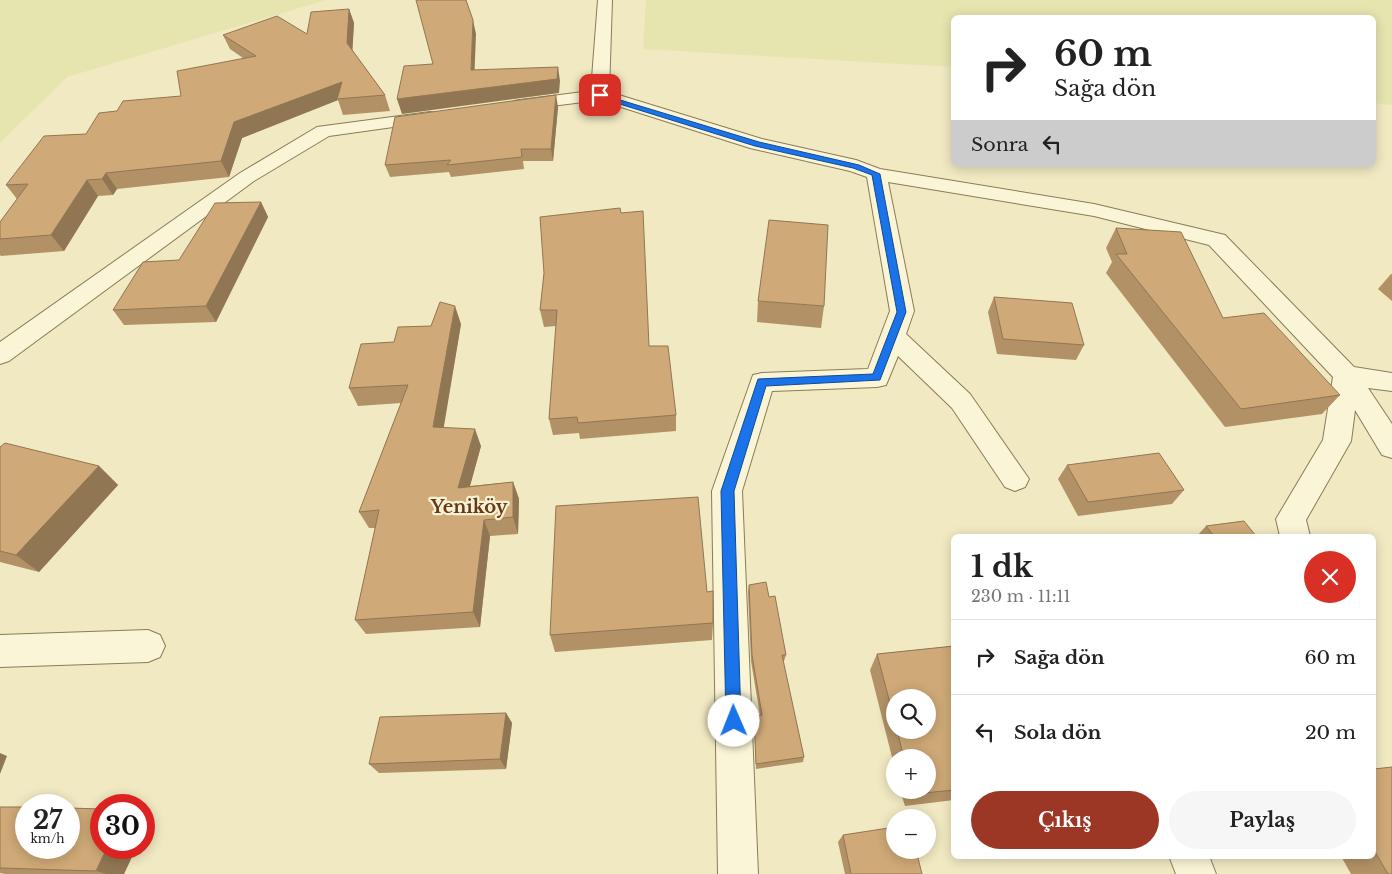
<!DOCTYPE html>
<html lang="tr">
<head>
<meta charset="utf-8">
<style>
  body { margin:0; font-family:"Libre Baskerville",serif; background:#f6f6f6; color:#222; height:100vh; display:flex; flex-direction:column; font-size:19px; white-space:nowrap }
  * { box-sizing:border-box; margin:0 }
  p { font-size:16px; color:#767676 }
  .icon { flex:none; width:28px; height:28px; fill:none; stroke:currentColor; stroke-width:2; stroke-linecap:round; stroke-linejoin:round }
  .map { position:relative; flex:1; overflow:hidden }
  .details { position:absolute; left:951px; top:534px; width:425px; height:325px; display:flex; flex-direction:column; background:#fff; border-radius:8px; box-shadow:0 2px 12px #0003 }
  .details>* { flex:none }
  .guide { position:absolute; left:951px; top:15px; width:425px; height:152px; border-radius:8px; box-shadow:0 2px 12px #0003; background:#fff; color:#222; overflow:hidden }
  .buttons { position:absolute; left:886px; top:689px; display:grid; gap:10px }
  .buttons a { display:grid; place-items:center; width:50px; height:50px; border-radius:50%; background:#fff; box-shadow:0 2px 12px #0003; font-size:25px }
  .speed { position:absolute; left:15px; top:794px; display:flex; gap:10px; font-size:25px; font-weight:700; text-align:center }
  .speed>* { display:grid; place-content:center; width:65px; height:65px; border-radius:50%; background:#fff; box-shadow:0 2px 12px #0003; line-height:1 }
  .speed small { font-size:12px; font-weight:400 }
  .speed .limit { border:8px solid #d22; background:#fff; color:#111 }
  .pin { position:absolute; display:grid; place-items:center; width:42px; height:42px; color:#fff; margin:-21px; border-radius:10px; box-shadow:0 2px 8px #0006 }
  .me { position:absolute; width:55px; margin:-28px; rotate:359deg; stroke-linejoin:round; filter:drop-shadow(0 0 4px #0008) }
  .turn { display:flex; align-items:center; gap:18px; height:105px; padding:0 20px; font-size:22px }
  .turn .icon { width:65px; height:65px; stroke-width:2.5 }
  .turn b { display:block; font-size:35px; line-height:42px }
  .then { display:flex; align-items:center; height:48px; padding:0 20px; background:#0003; gap:10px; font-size:19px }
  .round { display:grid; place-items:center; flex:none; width:52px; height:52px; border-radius:26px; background:#f6f6f6 }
  .headline { display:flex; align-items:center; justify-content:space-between; height:85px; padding:0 20px }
  h1 { font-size:30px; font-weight:700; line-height:38px }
  .action { display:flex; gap:10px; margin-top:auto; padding:10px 20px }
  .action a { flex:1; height:58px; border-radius:30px; background:#9c3726; color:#fff; font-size:20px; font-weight:700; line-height:58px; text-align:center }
  .action a+a { background:#f6f6f6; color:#222 }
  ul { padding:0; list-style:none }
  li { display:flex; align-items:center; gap:15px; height:75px; padding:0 20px; border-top:1px solid #e0e0e0 }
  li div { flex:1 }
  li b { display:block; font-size:19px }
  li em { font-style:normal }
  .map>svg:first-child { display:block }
</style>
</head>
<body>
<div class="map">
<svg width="1392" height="874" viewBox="0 0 1392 874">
  <rect width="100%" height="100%" fill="#f0e9c2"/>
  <path fill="#e6e5af" d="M0,0H326L67,77L0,143Z
    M646,0H1392V105L1374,103V18H954V67L643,49Z"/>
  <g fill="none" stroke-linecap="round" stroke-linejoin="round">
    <defs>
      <path id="minor" d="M598,0H612L609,92L762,139L856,160L880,169L1094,204L1225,235L1354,367L1392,373V391L1368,388L1392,424V458L1382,455L1355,410L1351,441L1306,520L1310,536H1280L1276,519L1323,440L1333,377L1209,245L1094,216L888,182L914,311L906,334L970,394L1029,479L1025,487L1015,491L1005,487L952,408L898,356L886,385L877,387L772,391L742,491L758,874H718L712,491L753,375L762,373L868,369L890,311L867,177L850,171L750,148L599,100L520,110L514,109L511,105L514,101L520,100L591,91Z
        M430,112L436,113L439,117L436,121L329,136L254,181L9,361L0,364V342L240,173L317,127Z
        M148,630L160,635L165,646L160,657L148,662L0,667V635Z
        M1169,856H1209L1216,874H1176Z"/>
    </defs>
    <use href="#minor" stroke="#8b7b59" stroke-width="2"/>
    <use href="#minor" fill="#faf5d6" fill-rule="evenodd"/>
  </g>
  <path fill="#b29166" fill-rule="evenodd" d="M349,9L354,23L352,50L385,95L390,111L343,115L338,100L242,138L229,177L117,189L113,195L98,196L64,251L1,256L0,255V222L17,199L6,185L86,134L117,111L181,96L243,58L230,49L223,35L307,34Z
    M558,107L553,161H523L524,169L451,177L449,172L390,177L385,165Z
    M261,202L268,217L216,322L124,325L113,310L179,260Z
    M1116,228L1223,318L1340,395L1322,414L1225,427L1106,273L1112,262L1106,248Z
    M544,273L649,346L676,415V431L580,439L579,433L553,435L549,419L556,326L544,327L540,310Z
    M1391,274H1392V301L1378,289Z
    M994,297L1084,345L1076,360L997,354L988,312Z
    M758,301L824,306L821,328L757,322Z
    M461,324L443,428L481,446L470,486L513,482L519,499L518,534L490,536L480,627L366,634L355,620L375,528H369L359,512L401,403L358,406L349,388L394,342L431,326Z
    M0,447L99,466L118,485L39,572L0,562Z
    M1067,465L1184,490L1172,504L1078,516L1058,479Z
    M1206,526L1256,536H1197Z
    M749,585L769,597L786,655L784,661H783L804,757L803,762L756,769L754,722V716H760L751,661L748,592Z
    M707,592L713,623L712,640L555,652L550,635Z
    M954,646V800L905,806L900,790H928V758H895V769L870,670L877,654ZM895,698L928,730H895Z
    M506,713L512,723L506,769L379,773L369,764Z
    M1374,769L1392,874H1351L1341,856H1374Z
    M0,807L101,848H136L124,874H5L0,873Z
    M843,835L922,874H845L838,842Z"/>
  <path fill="#917653" d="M349,9L354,23L352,58L347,43Z
    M473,20L476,34L474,84L471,70Z
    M558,67L560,81L559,93L402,114L397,99Z
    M342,82L337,99L338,100L242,138L229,177L221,161L234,122Z
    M556,95L558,107L553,161L551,149Z
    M106,173L117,189L113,195L102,179Z
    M87,180L98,196L64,251L51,235Z
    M261,202L268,217L216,322L206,306Z
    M455,306L461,324L441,444L433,427Z
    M475,429L481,446L465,504L458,488Z
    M99,466L118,485L39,572L16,555Z
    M513,482L519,499L518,534L513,517Z
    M484,520L490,536L480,627L473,612Z
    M506,713L512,723L506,769L500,759Z
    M0,753L7,756L0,774Z
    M144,818L148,820L144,830Z
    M107,848H136L124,874H107L96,871Z"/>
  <path fill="#cfa977" stroke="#917653" d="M416,0H466L473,20L471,70L558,67L557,79L397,99L404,66L433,64Z
    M349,9L347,43L385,95L337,99L342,82L234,122L221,161L106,173L102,179L87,180L51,235L0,239V222L28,184L6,185L44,136L86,134L99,113L117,111L123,101L181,96L177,71L256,56L223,35L277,16L307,34L311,12Z
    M556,95L551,149H521L522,157L447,165L451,160L385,165L395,117Z
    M261,202L206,306L113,310L143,262L179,260L215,203Z
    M620,208L621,213L643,211L649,346H668L676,415L578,423L577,417L549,419L557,310H540L544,273L540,217Z
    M769,220L828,225L824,306L758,301Z
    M1116,228L1181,232L1223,318L1264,313L1340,395L1241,409L1116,254H1127Z
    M994,297L1072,303L1084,345L1003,339Z
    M440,302L455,306L433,427L475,429L458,488L513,482V517L484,520L473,612L355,620L379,510L359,512L408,385L349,388L361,344L394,342L398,327L431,326Z
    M5,443L99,466L16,555L0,551V447Z
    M1159,453L1184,490L1088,502L1067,465Z
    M698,497L707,592L713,591V623L550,635L556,506Z
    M1244,521L1256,536H1214L1206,526Z
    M766,582L769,597L775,596L786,655H782L804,757L756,764L754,716L762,715L752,655L749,585Z
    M954,646V790L914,794L913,790H928V758H904L897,730H928V698H895V722L877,654Z
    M506,713L500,759L369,764L380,717Z
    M1392,767V874H1388L1374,850V769Z
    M0,807H26V848H69V808L101,809V848H107L96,871L0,868Z
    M895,827V850H916L922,874H851L843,835Z"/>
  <path fill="#1a73e8" stroke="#114b97" d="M597,93L759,142L859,165L880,174L906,312L880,380L766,386L734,491L741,721L739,726L734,728L729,726L726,721L721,491L758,379L873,374L897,312L872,175L853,168L755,146L597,97Z"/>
  <g text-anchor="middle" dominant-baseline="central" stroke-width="4.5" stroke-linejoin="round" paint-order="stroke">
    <g font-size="18" font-weight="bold" fill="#68371b" stroke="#f7f2d2">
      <text x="469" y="507">Yeniköy</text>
    </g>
  </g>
</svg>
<div class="buttons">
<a><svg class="icon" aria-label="search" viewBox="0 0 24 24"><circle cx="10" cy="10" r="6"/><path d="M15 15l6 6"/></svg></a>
<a>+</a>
<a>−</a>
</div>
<div class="speed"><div>27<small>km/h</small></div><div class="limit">30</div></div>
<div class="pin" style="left:600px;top:95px;background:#d93025"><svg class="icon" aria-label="arrive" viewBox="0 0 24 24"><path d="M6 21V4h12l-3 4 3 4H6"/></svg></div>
<svg class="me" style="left:734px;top:721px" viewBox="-20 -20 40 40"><circle r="19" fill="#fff"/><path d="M0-13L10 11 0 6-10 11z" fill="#1a73e8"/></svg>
<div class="guide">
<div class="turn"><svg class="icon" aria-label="right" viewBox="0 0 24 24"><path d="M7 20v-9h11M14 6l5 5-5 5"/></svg><div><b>60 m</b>Sağa dön</div></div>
<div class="then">Sonra<svg class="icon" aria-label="left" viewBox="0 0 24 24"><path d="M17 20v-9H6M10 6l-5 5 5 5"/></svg></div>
</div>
<section class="details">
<div class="headline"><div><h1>1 dk</h1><p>230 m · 11:11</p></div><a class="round" style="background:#d93025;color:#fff"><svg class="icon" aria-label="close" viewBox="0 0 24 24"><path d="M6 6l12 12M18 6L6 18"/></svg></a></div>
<ul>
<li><svg class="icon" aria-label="right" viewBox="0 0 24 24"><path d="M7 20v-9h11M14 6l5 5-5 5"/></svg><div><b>Sağa dön</b></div><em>60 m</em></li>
<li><svg class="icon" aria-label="left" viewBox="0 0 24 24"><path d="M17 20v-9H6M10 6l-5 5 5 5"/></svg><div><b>Sola dön</b></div><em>20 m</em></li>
</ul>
<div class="action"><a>Çıkış</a><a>Paylaş</a></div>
</section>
</div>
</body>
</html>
